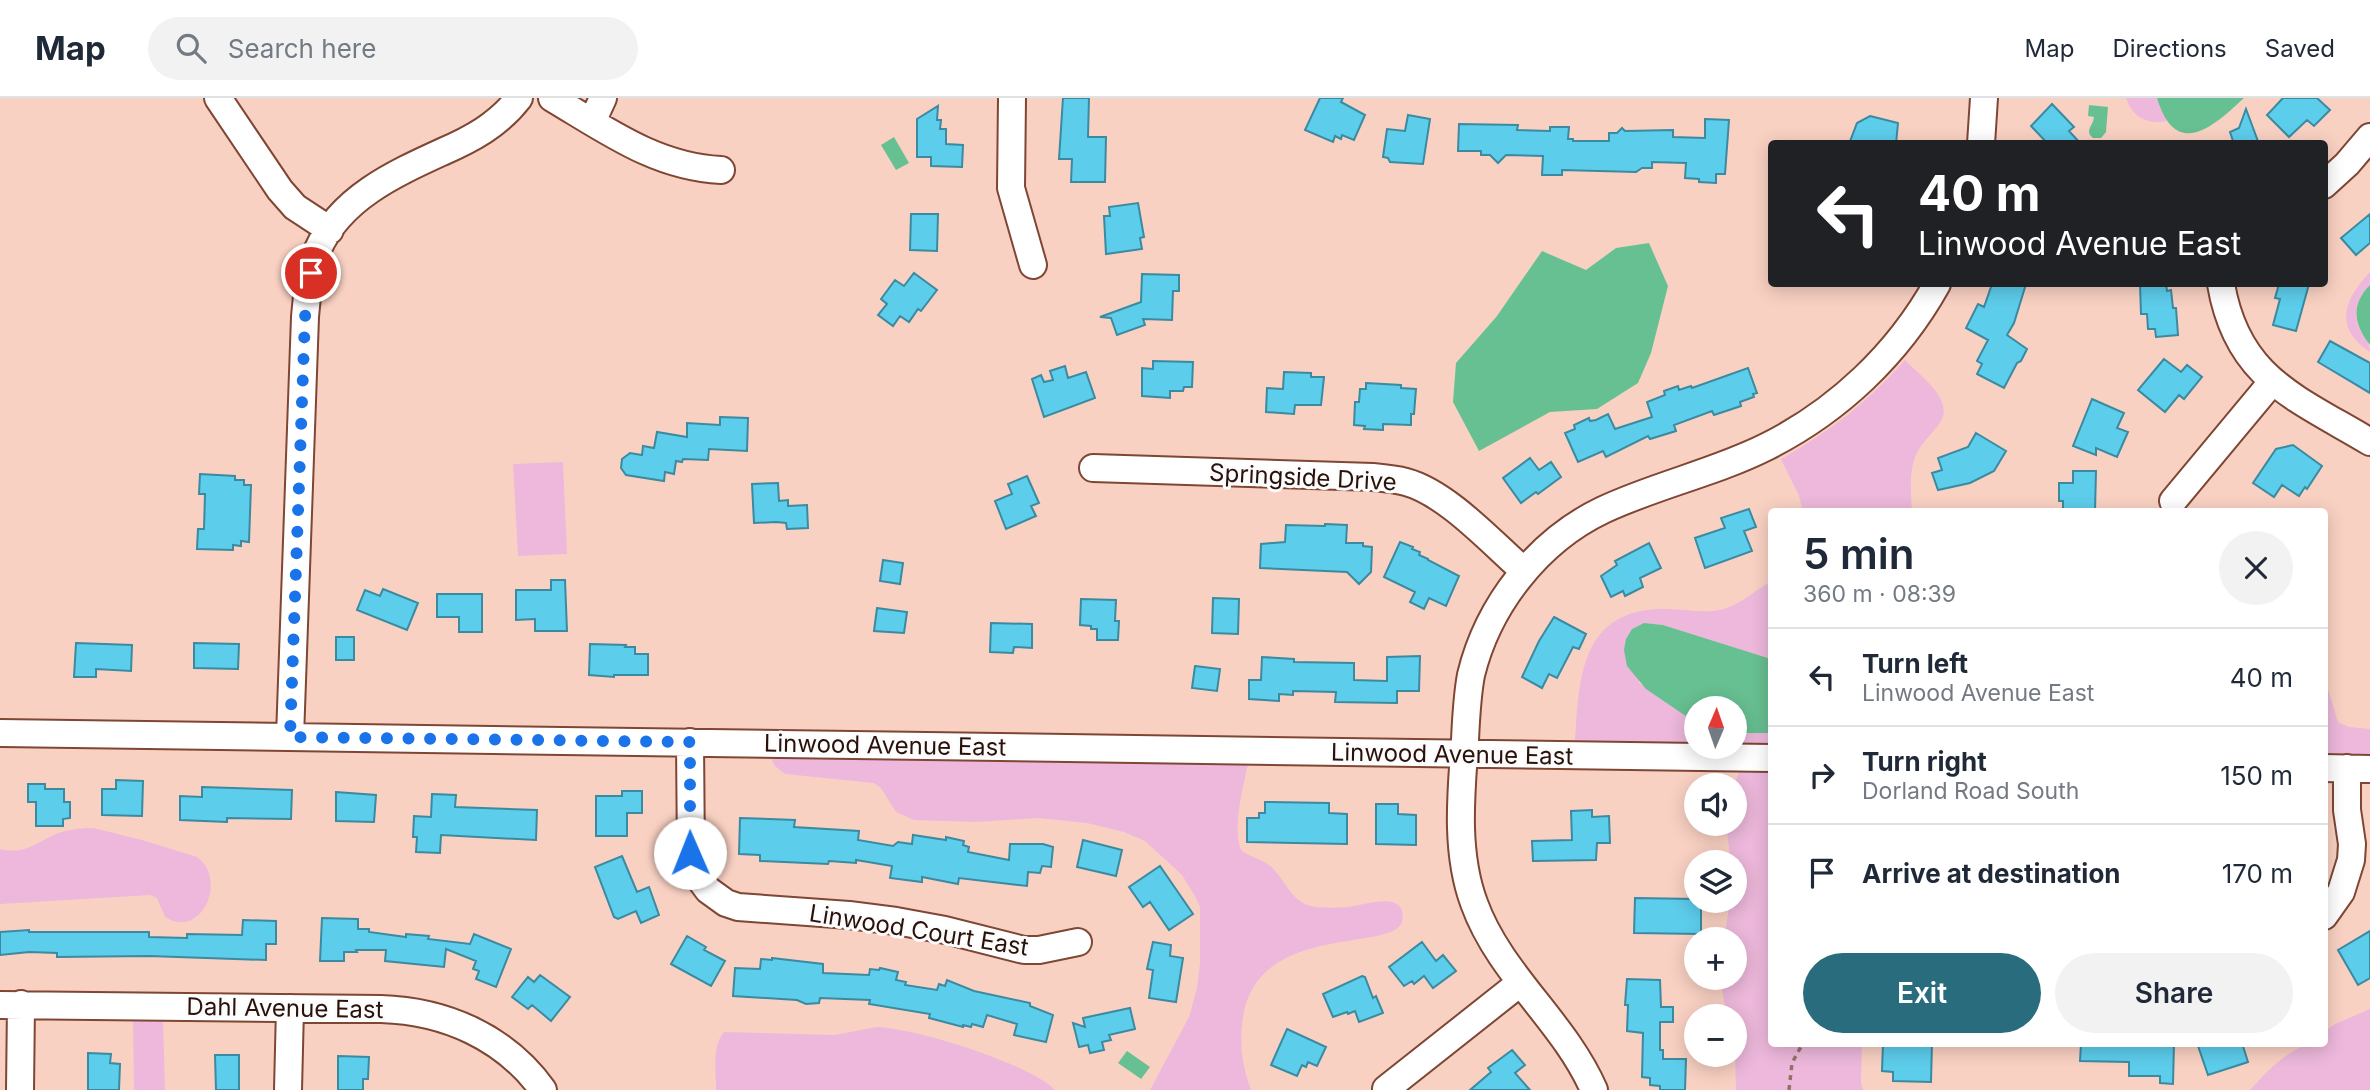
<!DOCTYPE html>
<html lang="en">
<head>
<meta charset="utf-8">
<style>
  body { margin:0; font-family:Inter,sans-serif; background:#f2f2f3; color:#1f2937; height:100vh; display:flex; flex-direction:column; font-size:26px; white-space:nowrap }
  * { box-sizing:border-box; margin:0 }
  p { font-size:23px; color:#747a83 }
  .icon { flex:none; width:38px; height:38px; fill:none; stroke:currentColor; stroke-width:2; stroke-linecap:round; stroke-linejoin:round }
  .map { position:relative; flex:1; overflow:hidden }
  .sheet { position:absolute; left:1768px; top:410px; width:560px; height:539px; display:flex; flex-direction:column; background:#fff; border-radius:7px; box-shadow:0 4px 18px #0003 }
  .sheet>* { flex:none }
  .banner { position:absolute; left:1768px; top:42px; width:560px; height:147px; border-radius:7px; box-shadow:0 4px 18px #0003; background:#202124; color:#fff; overflow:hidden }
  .needle { width:46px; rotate:2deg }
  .buttons { position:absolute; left:1684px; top:598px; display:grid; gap:14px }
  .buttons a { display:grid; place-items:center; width:63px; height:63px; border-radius:50%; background:#fff; box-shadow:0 4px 18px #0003; font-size:35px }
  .pin { position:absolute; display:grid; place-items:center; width:60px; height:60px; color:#fff; margin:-30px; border:4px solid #fff; border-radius:50%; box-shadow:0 2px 7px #0007 }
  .me { position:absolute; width:77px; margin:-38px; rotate:359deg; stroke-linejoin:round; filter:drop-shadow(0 0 5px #0008) }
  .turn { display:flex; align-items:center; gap:24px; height:147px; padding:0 35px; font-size:32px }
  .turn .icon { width:91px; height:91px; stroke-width:2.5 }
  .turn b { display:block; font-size:49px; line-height:60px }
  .round { display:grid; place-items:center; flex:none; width:74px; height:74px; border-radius:37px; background:#f2f2f3 }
  .head { display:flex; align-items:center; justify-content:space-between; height:119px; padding:0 35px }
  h1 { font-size:42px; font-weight:600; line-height:52px }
  .button { display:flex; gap:14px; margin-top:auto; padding:14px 35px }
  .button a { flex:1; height:80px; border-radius:42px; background:#296c7e; color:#fff; font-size:28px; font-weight:600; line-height:80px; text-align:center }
  .button a+a { background:#f2f2f3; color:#1f2937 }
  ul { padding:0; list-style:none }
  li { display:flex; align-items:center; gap:21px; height:98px; padding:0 35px; border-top:2px solid #e0e1e3 }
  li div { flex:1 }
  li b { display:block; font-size:26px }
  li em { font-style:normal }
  header { display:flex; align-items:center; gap:42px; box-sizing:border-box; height:98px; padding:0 35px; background:#fff; border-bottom:2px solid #e0e1e3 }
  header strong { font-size:33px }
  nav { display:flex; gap:38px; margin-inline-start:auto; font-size:24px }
  .search { width:490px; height:63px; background:#f2f2f3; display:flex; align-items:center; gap:18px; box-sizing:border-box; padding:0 24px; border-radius:38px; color:#747a83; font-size:26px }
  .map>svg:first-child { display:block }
</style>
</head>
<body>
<header>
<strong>Map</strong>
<div class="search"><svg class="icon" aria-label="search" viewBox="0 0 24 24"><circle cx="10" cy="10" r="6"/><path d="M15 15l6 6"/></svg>Search here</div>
<nav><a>Map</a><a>Directions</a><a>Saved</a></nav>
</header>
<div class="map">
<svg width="2370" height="992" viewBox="0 0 2370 992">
  <rect width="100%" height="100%" fill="#f9d1c3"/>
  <path fill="#edb8db" d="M2126,0H2157L2161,12L2168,23C2147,27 2133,20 2126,0Z
    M2370,174V187C2357,200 2351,216 2361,234C2365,241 2370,245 2370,254C2333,230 2344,201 2370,174Z
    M1905,262C1918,276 1954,301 1941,323C1933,336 1921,344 1915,359C1909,375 1911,396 1912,413H1803L1799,398L1781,361C1828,335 1869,303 1905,262Z
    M563,364L567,456L518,458L513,366Z
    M1771,484V561L1663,527L1644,525L1632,531L1639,585L1696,625V646L1575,644C1579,585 1579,516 1656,511C1676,509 1700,516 1720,512C1739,508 1753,493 1771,484Z
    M2324,578L2338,624L2349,629L2370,631V658L2324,657Z
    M1734,635H1771V647L1734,646Z
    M770,658L1248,666C1243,689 1232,731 1241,752C1250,759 1261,761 1269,767C1286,781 1291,806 1315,809C1326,810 1337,810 1347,809C1360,808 1383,800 1395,805C1402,808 1404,816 1402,823C1396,855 1257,823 1243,919C1239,945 1242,968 1251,992H1150L1189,919L1197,890L1200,865V809L1195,798L1182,777L1145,743L1124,734L1087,725L1038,720L976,724L914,722L896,714L881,690L874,685L785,676L775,668Z
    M1739,674H1771V945H1862L1861,985L1863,992H1736L1734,919H1727L1720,880H1734V842H1724L1730,803H1734V765H1731L1726,726H1734V688Z
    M93,730L142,742L197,759C228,781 202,842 165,819L157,800L150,797L0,806V751C30,758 39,740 65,733C74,731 84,730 93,730Z
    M2370,911V992H2250C2270,970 2292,945 2324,945V934L2335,926Z
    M133,921H163L165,992H134Z
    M876,929C912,929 1031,966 1055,992H716C716,974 712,947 724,934L835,937Z"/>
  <path fill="#67c091" d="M2157,0H2244C2214,28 2176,63 2157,0Z
    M2089,7L2108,9L2106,34L2101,40H2093C2084,33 2093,28 2094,19L2088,18Z
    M894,39L909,65L896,72L881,47Z
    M1649,145L1668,188L1651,255L1638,285L1597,311L1550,314L1479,353L1453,304L1456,265L1497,218L1542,153L1586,172L1616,150Z
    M2370,187V247C2354,227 2350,207 2370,187Z
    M1644,525L1663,527L1771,561V635H1734V611H1696V625L1646,591L1627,568L1624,552L1626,541L1632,531Z
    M1127,953L1150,969L1141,981L1118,965Z"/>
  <path fill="#5dcdec" stroke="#3b8a9f" stroke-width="2" d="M1063,0H1089L1088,39H1106L1105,84H1071L1072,61H1059Z
    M1320,0H1343L1341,4L1365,17L1354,42L1342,37L1341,41L1335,38L1333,44L1305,32Z
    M2283,0H2317L2330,12L2314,28L2307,22L2289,39L2267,17Z
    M2052,6L2074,29L2069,33L2081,46H2048L2031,28Z
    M938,8L937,22H941L940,31H946V46L963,47L962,69L931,68V59H917V21Z
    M2246,11L2259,46H2234L2230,34L2239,30Z
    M1408,17L1430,21L1423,66L1390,64L1388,60L1383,59L1387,31L1405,33Z
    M1870,18L1898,25L1896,46H1849L1857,25Z
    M1705,21L1729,22L1725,76H1716V85L1699,84V81L1685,80L1686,65L1652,64V70H1642L1636,74L1562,72V77H1542L1543,58L1506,57L1498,65L1490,57H1481V53H1458L1459,26L1518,27L1517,32L1550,33V29H1569L1568,41H1573V43H1609V35H1617L1622,30L1625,33L1673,32V39L1705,40Z
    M1138,105L1144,139L1140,140L1142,151L1106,156L1104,118H1110L1109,109Z
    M911,116H938L937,153L910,152Z
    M2370,116V145L2356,157L2341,140Z
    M914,175L937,192L921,213L918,211L909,224L900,218L893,228L878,217L887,206L881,201L895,182L904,188Z
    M1142,176L1179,177V193H1173L1172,222L1143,221L1145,227L1117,237L1111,220L1100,219L1141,204Z
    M1992,186H2026L2014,225L2007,237L2027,251L2021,263L2017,265L2004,290L1977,276L1982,266L1977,263L1988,242L1966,230L1978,206L1984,209Z
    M2140,186H2166L2167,193L2171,192L2173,210H2176L2178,237L2156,239L2155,231H2148L2147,216H2141Z
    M2279,186H2309L2296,233L2273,227L2280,201L2275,200Z
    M2330,243L2370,265V295L2318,264Z
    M2164,261L2181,274L2187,267L2202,279L2184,301L2179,297L2165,314L2138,292Z
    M1153,263L1193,264L1192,289H1184L1183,293H1170V300L1142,298V270L1153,271Z
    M1065,268L1068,280L1086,274L1095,300L1044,319L1032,281L1041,277L1044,284L1053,282L1050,273Z
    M1748,270L1757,295L1753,296L1754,299L1740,304L1741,308L1714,317L1712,313L1674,327L1676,333L1650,341L1648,338L1606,359L1603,353L1578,364L1565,335L1575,331L1574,327L1589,320L1590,323L1596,322L1608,316L1615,331L1652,319L1647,304L1665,297L1664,293L1678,288L1679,292L1691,288L1692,290Z
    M1284,274L1311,275V279H1324L1321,307H1295L1294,316L1266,314L1267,290L1283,291Z
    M1366,285L1401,287V290L1416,291L1414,316H1411V327L1383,326V332L1364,331L1365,328L1354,327L1355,304H1359L1360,291H1366Z
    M2092,301L2124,315L2117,330L2128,334L2117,359L2096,350V357L2073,348Z
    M720,319L748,320L747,353L709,351L708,362L683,361L682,364L676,363L674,376L665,374L664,383L626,377L621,370L622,361L630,355L642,357L643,348L654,350L657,334L687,339V325L720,327Z
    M1976,335L2006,353L1994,373L1970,385L1938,392L1932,375L1942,372L1938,360L1968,349Z
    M2293,347L2322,368L2307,391L2305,389L2299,398L2282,387L2274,399L2253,385L2276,351Z
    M1530,360L1539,372L1551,364L1561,379L1538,396L1536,394L1521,405L1503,380Z
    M2073,373H2096L2095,413H2063V403H2059V385H2073Z
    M200,376L235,378V382H244V387H251L249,444L241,443V448L233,447V452L197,451L198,431H204L205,396H199Z
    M1027,378L1039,405L1031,408L1036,418L1006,431L995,403L1012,396L1008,386Z
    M778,385L779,403L788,402V408L807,407L808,430L787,431L786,425L776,424L754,425L752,386Z
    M1749,411L1756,429L1744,433L1752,453L1705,470L1695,440L1725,430L1721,420Z
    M1325,426L1347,427L1346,445H1363V448L1372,449L1371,474L1359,486L1347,474L1260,470L1261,446L1285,444L1286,427L1325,428Z
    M1400,444L1413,449L1412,451L1420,454L1419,457L1428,461V462L1459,478L1446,508L1429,500L1424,511L1410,504L1415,494L1384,479Z
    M1649,445L1661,470L1640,480L1643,489L1625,498L1623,493L1611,499L1601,478L1617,467L1615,463Z
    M883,462L903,465L900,486L880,483Z
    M551,482H565L567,533H535V521L516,522V492H551Z
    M383,491L418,505L407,532L357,512L365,492L380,498Z
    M437,496H482V534H459V519H437Z
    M1213,500L1239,501L1238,536L1212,535Z
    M1081,501L1116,502L1115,523H1119L1118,542H1097V531H1091V528L1080,527Z
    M877,510L907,514L904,535L874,533Z
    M1554,519L1586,536L1579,551L1573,549L1557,580L1549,576L1542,590L1522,579L1539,543Z
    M991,525L1032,526V550L1014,549L1013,555L990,554Z
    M336,539H354V562H336Z
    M76,545L132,547L131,573L96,571V579H74Z
    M194,545L239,546L238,571L194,570Z
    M590,546L626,547L625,549H635V556H648V577H614V579L589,577Z
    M1420,558L1419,593H1397V605L1335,604L1336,594L1293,593V597L1279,596V603L1249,601V582H1261L1262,559L1294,561V564L1354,565V582L1387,583V559Z
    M1195,568L1220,571L1217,593L1192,590Z
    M116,682L143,683L142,718L102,717V691H116Z
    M28,686H45V691H64V704H70V720L63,721V728H36V704H28Z
    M202,689L292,692L291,721L227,720V724L180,722V698L202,699Z
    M622,693H642V715H627V738H596V698H622Z
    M336,694L376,697L374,724L336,723Z
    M432,696L456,697L455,709L537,712L536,742L441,737L440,755L416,754L417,739H413L414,718L431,719Z
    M1265,704L1329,705V715L1347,716V746L1247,744V720H1259V715H1265Z
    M1376,706H1398V716L1416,717V747L1376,746Z
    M1592,712V719L1609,718L1610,745H1597L1596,762L1533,763L1532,743L1572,742L1571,713Z
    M740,720L795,722L794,729L859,733L858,742L893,748L898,744L912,746L913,737L946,742V739L964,743L963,747L969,749L968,754L1009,762L1010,746H1043L1053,749L1051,769L1042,768L1040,775L1028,774L1027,788L959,780L958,786L922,779V784L890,780L892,768L856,762V765L829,763L828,766L760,763V757L739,756Z
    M1083,742L1122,752L1116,778L1077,769Z
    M622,758L637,794L649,789L659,817L641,825L636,813L618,821L614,819L595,769Z
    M1160,768L1193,816L1169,832L1150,804L1143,809L1129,789Z
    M1635,800L1696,801V803H1701V836L1634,835Z
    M322,820L358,821V831H369V834L406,839V836L429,838L428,841L470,846L474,836L511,851L496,889L476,881L479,873L473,871L476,863L446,851L444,869L385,863L386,852H356L357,854H344V863H320Z
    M243,822L276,823V846H266V862L149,858L57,859V855L29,854L0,857V834L29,832V834H149V839L187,840V836L242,837Z
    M2370,833V880L2358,887L2338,852Z
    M687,838L706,849L704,852L725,863L711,888L671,866Z
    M1153,844L1171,847L1170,858L1183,860L1176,904L1149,900L1153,872L1147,871Z
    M1422,844L1436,863L1443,857L1456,873L1433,890L1424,878L1414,886L1412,883L1404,888L1389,869Z
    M772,860L823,866V875L869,877L870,871L879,872L880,870L898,874L896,882L906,884L905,887L937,892L939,886L945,888L947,882L974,893L1030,905V908L1053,917L1046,944L1014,937L1017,926L987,917L983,929L972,926L971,929L963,927V929L929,920L930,916L869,906L870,902L820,900L819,905L806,906L797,902L733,898L735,870L760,871L761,861L772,862Z
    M540,877L570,899L551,923L532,907L528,911L512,899L528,879L534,884Z
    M1362,878L1365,879L1373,900L1376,898L1383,915L1359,924L1355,913L1348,916L1347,914L1333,919L1323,896Z
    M1627,881L1660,882L1661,909H1673V924H1660V952H1663V961H1686L1685,992H1660V988L1650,987V980L1642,979L1643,935L1627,933L1628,907H1625Z
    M1130,910L1135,931L1109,937L1111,942L1102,944L1104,952L1090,955L1088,947L1079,949L1073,925L1085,929L1083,920Z
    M1287,931L1326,949L1317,968L1308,964L1306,969L1302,967L1297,978L1271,967Z
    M1883,945H1932L1931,984L1893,983V974L1882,973Z
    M2081,945H2174L2173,986L2160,985V978H2129V964L2080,963Z
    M2197,945H2242L2248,964L2208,977Z
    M1512,952L1525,967L1515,975L1530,992H1470L1491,974L1488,970Z
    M88,955L111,956L110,965L120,966L119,992H88Z
    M215,957H239V992H216Z
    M338,958L369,959L368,981H363V992H338Z"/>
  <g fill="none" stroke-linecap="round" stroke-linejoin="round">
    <defs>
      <path id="minor" d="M218,0L280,92L295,109L330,132
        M552,0C606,32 656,69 721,72
        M1012,0L1011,90L1033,167
        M592,24L603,0
        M1981,46L1984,0
        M2324,87L2347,66L2370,39
        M2221,186C2237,280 2295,299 2370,344
        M1093,370L1373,379C1384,380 1395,381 1406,384C1447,395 1492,445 1524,473
        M2173,403L2272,284
        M0,635L1771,660
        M290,639L305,219C307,197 309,172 318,151C341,100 394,76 442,54C472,41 498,27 519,0
        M690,644L691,760L697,777L708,792L726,805L738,809L849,817L896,823L945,832L1024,852H1039L1078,844
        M2324,670L2370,671
        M2324,818L2341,794L2351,762L2352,746L2347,712V670
        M0,907L381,911C445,913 505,939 543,992
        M1386,991L1520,885
        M20,992L21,906
        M288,992L290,910
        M1594,992C1564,923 1500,877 1474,805C1455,754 1461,695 1465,642C1466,620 1467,598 1471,577C1488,507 1538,443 1603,412C1656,387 1714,375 1766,349C1838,313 1898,256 1937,186"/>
    </defs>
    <use href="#minor" stroke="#7e4633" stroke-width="30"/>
    <path stroke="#927268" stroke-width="3.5" stroke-dasharray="5 5" stroke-linecap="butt" d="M1789,992L1792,965L1803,945"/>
    <use href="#minor" stroke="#fff" stroke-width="26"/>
  </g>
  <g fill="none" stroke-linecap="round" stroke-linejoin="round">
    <path stroke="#1a73e8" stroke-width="12" stroke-dasharray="0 21.6" d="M311,175L305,219L290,639L690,644V755"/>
  </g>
  <g text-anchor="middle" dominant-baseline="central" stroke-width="6" stroke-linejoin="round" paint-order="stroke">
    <g font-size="24" fill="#2a120b" stroke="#fcfcfc">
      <text transform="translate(1303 379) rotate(3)">Springside Drive</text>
      <text transform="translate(885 647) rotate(1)">Linwood Avenue East</text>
      <text transform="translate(1452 656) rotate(1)">Linwood Avenue East</text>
      <text transform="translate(919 832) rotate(9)">Linwood Court East</text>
      <text transform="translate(285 910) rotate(1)">Dahl Avenue East</text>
    </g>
  </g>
</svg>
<div class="buttons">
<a><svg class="needle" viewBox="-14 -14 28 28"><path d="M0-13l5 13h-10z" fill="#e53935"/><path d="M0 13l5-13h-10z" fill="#747a83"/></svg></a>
<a><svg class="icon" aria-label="sound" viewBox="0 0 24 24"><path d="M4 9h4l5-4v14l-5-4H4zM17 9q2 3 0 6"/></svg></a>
<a><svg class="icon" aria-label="layers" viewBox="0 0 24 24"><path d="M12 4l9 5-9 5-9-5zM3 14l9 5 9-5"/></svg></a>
<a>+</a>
<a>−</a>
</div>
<div class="pin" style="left:311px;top:175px;background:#d93025"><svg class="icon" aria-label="arrive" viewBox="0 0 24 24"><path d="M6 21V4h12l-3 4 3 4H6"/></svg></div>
<svg class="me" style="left:690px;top:755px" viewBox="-20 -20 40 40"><circle r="19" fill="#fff"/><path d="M0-13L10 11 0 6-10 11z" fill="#1a73e8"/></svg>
<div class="banner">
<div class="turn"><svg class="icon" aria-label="left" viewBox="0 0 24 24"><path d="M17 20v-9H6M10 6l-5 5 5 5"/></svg><div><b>40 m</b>Linwood Avenue East</div></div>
</div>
<section class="sheet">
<div class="head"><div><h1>5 min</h1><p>360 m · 08:39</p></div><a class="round"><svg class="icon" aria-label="close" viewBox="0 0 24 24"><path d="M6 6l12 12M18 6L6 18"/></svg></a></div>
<ul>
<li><svg class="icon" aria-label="left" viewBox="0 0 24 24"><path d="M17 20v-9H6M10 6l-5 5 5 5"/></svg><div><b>Turn left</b><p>Linwood Avenue East</p></div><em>40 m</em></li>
<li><svg class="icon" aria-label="right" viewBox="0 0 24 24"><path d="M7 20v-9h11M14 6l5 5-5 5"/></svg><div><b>Turn right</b><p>Dorland Road South</p></div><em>150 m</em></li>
<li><svg class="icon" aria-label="arrive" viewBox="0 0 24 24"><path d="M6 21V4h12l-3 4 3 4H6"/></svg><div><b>Arrive at destination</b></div><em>170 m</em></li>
</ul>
<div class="button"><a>Exit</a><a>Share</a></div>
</section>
</div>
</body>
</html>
